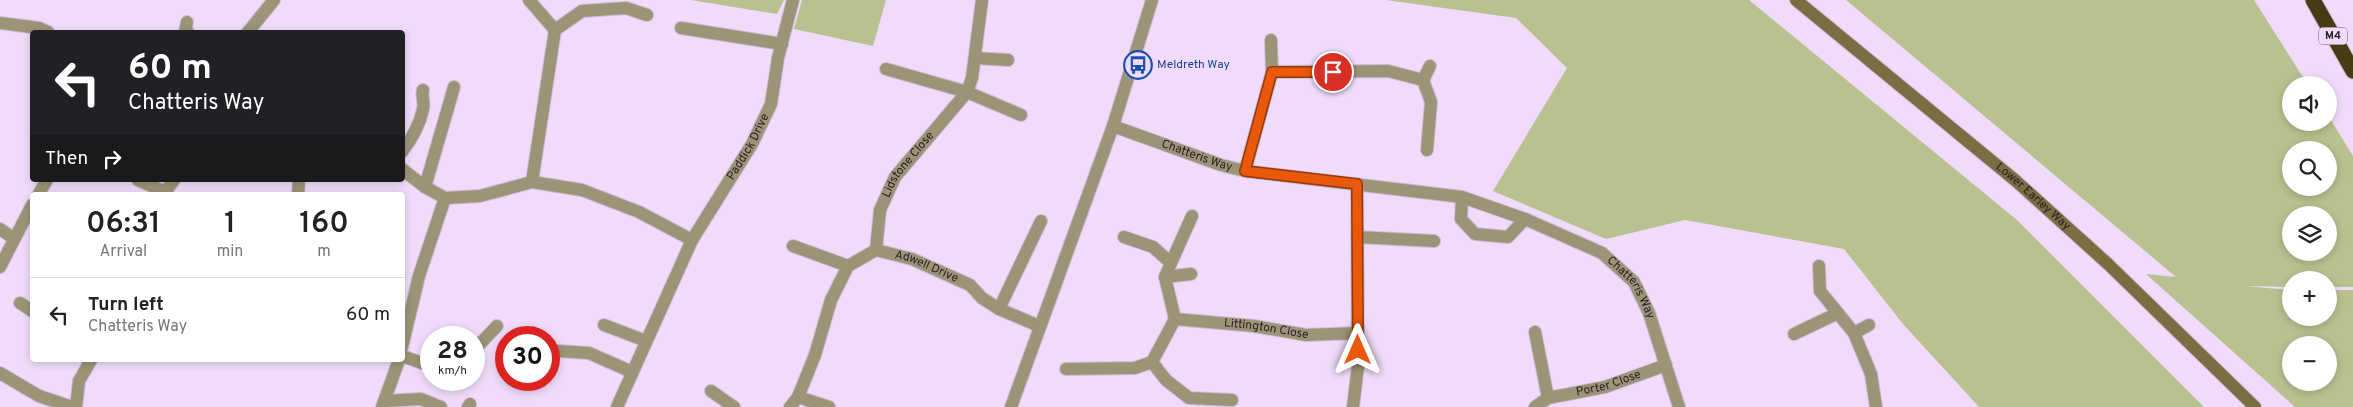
<!DOCTYPE html>
<html lang="en">
<head>
<meta charset="utf-8">
<style>
  body { margin:0; font-family:Overpass,sans-serif; background:#f2f2f2; color:#222; height:100vh; display:flex; flex-direction:column; font-size:19px; white-space:nowrap }
  * { box-sizing:border-box; margin:0 }
  p { font-size:16px; color:#767676 }
  .icon { flex:none; width:28px; height:28px; fill:none; stroke:currentColor; stroke-width:2; stroke-linecap:round; stroke-linejoin:round }
  .map { position:relative; flex:1; overflow:hidden }
  .details { position:absolute; left:30px; top:192px; width:375px; height:170px; display:flex; flex-direction:column; background:#fff; border-radius:5px; box-shadow:0 2px 8px #0003 }
  .details>* { flex:none }
  .banner { position:absolute; left:30px; top:30px; width:375px; height:152px; border-radius:5px; box-shadow:0 2px 8px #0003; background:#202124; color:#fff; overflow:hidden }
  .controls { position:absolute; left:2282px; top:76px; display:grid; gap:10px }
  .controls a { display:grid; place-items:center; width:55px; height:55px; border-radius:50%; background:#fff; box-shadow:0 2px 8px #0003; font-size:25px }
  .speed { position:absolute; left:420px; top:326px; display:flex; gap:10px; font-size:25px; font-weight:700; text-align:center }
  .speed>* { display:grid; place-content:center; width:65px; height:65px; border-radius:50%; background:#fff; box-shadow:0 2px 8px #0003; line-height:1 }
  .speed small { font-size:12px; font-weight:400 }
  .speed .limit { border:8px solid #d22; background:#fff; color:#111 }
  .pin { position:absolute; display:grid; place-items:center; width:42px; height:42px; color:#fff; margin:-21px; border:2px solid #fff; border-radius:50%; box-shadow:0 1px 5px #0007 }
  .me { position:absolute; width:55px; margin:-28px; rotate:0deg; stroke-linejoin:round; filter:drop-shadow(0 0 4px #0008) }
  .turn { display:flex; align-items:center; gap:18px; height:105px; padding:0 15px; font-size:22px }
  .turn .icon { width:65px; height:65px; stroke-width:2.5 }
  .turn b { display:block; font-size:35px; line-height:42px }
  .then { display:flex; align-items:center; height:48px; padding:0 15px; background:#0003; gap:10px; font-size:19px }
  .eta { display:flex; justify-content:space-evenly; align-items:center; height:85px; text-align:center }
  .eta b { font-size:30px; font-weight:600; line-height:35px }
  ul { padding:0; list-style:none }
  li { display:flex; align-items:center; gap:15px; height:75px; padding:0 15px; border-top:1px solid #e0e0e0 }
  li div { flex:1 }
  li b { display:block; font-size:19px }
  li em { font-style:normal }
  .map>svg:first-child { display:block }
</style>
</head>
<body>
<div class="map">
<svg width="2353" height="407" viewBox="0 0 2353 407">
  <rect width="100%" height="100%" fill="#f0dcfa"/>
  <path fill="#b8c18f" fill-rule="evenodd" d="M691,0H784L777,14Z
    M802,0H886L873,46L794,29Z
    M1386,0H1749L2017,220L2204,407H1979L1903,324L1844,249L1685,220L1606,239L1493,191L1567,68L1516,18Z
    M1846,0H2254L2308,85H2291V122H2329V117L2353,156V287H2329V280H2291V287L2243,286L2291,290V318H2329V290H2353V407H2295L2146,274L2176,277ZM2291,150H2329V188H2291ZM2291,215H2329V252H2291ZM2291,345H2329V382H2291Z"/>
  <g fill="none" stroke-linecap="round" stroke-linejoin="round">
    <defs>
      <g id="minor">
        <path d="M529,0L555,30L532,182"/>
        <path d="M187,22L185,32H188"/>
        <path d="M0,23L39,28L48,32"/>
        <path d="M681,28L782,44"/>
        <path d="M555,30L582,11L626,8L647,15"/>
        <path d="M248,32L274,0"/>
        <path d="M975,58L1008,60"/>
        <path d="M886,69L967,92L1021,115"/>
        <path d="M1272,72L1388,71L1423,80L1431,102L1427,150"/>
        <path d="M1423,80L1430,66"/>
        <path id="s1" d="M1113,126L1221,165L1245,171L1462,197L1525,219L1602,253L1634,282L1649,313L1679,407"/>
        <path d="M402,152C411,140 420,124 423,109C425,103 421,97 423,90"/>
        <path d="M402,169L425,187L445,198L480,196L532,182L582,190L639,212L692,240"/>
        <path d="M1245,171L1272,72L1271,40"/>
        <path d="M138,180L165,192"/>
        <path d="M425,187L454,87"/>
        <path d="M38,195L47,180"/>
        <path d="M163,195L174,180"/>
        <path d="M298,195L299,180"/>
        <path d="M1462,197L1461,219L1475,234L1508,237L1525,219"/>
        <path d="M0,229L13,238"/>
        <path id="s2" d="M1124,237L1153,247L1171,263L1165,277L1175,319L1254,326L1306,335L1358,333"/>
        <path d="M1357,237L1434,241"/>
        <path d="M793,246L848,266"/>
        <path id="s3" d="M876,250L880,210L895,177L967,92L972,78L982,0"/>
        <path d="M1171,263L1192,216"/>
        <path d="M1819,266L1820,291L1854,333L1871,374L1876,407"/>
        <path d="M0,267L32,205"/>
        <path d="M1165,277L1191,274"/>
        <path d="M20,303L32,311"/>
        <path d="M999,309L1041,221"/>
        <path d="M604,325L646,341"/>
        <path d="M1535,332L1548,398"/>
        <path d="M1854,333L1869,325"/>
        <path d="M1794,334L1838,313"/>
        <path d="M402,347L419,276L445,198"/>
        <path d="M474,350L497,326"/>
        <path d="M558,351L589,353L632,372"/>
        <path d="M402,356L425,364L431,363"/>
        <path d="M1152,362L1166,380L1189,398L1232,400"/>
        <path d="M1066,369L1135,368L1152,362L1175,319"/>
        <path d="M0,373L39,396L72,407"/>
        <path d="M711,391L734,407"/>
        <path d="M798,397L829,407"/>
        <path d="M385,401L421,399L441,407"/>
        <path d="M76,407L79,381L91,360"/>
        <path d="M382,407L399,360"/>
        <path d="M468,407L470,404"/>
        <path id="s4" d="M617,407L692,240L752,144L771,104L778,58L793,0"/>
        <path id="s5" d="M790,407L798,397L815,355L831,300L848,266L876,250L912,259L970,285L982,298L999,309L1039,326"/>
        <path d="M1353,407L1358,366L1357,184"/>
        <path id="s6" d="M1535,407L1548,398L1605,387L1666,365"/>
      </g>
      <path id="tertiary" d="M1011,407L1113,126L1152,0"/>
      <g id="secondary">
        <path id="s7" d="M1796,0L2016,181L2108,264L2255,407"/>
      </g>
      <path id="motorway" d="M2313,0L2353,71"/>
    </defs>
    <use href="#minor" stroke="#ccbad5" stroke-width="14"/>
    <use href="#tertiary" stroke="#ccbad5" stroke-width="14"/>
    <use href="#secondary" stroke="#ccbad5" stroke-width="14"/>
    <use href="#motorway" stroke="#ccbad5" stroke-width="17"/>
    <use href="#minor" stroke="#9d9477" stroke-width="12"/>
    <use href="#tertiary" stroke="#9d9477" stroke-width="12"/>
    <use href="#secondary" stroke="#7b6d41" stroke-width="12"/>
    <use href="#motorway" stroke="#473b16" stroke-width="15"/>
  </g>
  <g fill="none" stroke-linecap="round" stroke-linejoin="round">
    <defs>
      <path id="route" d="M1333,72H1272L1245,171L1357,184L1358,350"/>
    </defs>
    <use href="#route" stroke="#983908" stroke-width="12"/>
    <use href="#route" stroke="#ea580c" stroke-width="9"/>
  </g>
  <defs>
    <symbol id="bus-ring" viewBox="-11 -11 22 22"><circle r="9.5" fill="#f0dcfa" stroke="#1a4fb4" stroke-width="1.5"/><path d="M-5-6H5V4H4V6H2V4H-2V6H-4V4H-5ZM-3.5-4V0h7V-4ZM-3.5 1.2v1.5H-2V1.2ZM2 1.2v1.5H3.5V1.2Z" fill="#1a4fb4"/></symbol>
  </defs>
  <g fill-rule="evenodd">
    <use href="#bus-ring" x="1122" y="49" width="32" height="32"/>
  </g>
  <g text-anchor="middle" dominant-baseline="central" stroke-width="4" stroke-linejoin="round" paint-order="stroke">
    <rect fill="#f0dcfa" stroke="#635868" stroke-width="1" x="2319" y="27.5" width="28" height="17" rx="4"/>
    <g font-size="11" font-weight="bold" fill="#27202a">
      <text x="2333" y="36">M4</text>
    </g>
    <g font-size="12" fill="#164399" stroke="#f0dcfa" text-anchor="start">
      <text x="1157" y="65">Meldreth Way</text>
    </g>
    <g font-size="12" fill="#27202a" stroke="#f0dcfa">
      <text stroke="none"><textPath href="#s4" startOffset="292">Paddick Drive</textPath></text>
      <text stroke="none"><textPath href="#s1" startOffset="89">Chatteris Way</textPath></text>
      <text stroke="none"><textPath href="#s3" startOffset="94">Lidstone Close</textPath></text>
      <text stroke="none"><textPath href="#s7" startOffset="308">Lower Earley Way</textPath></text>
      <text stroke="none"><textPath href="#s5" startOffset="239">Adwell Drive</textPath></text>
      <text stroke="none"><textPath href="#s1" startOffset="555">Chatteris Way</textPath></text>
      <text stroke="none"><textPath href="#s2" startOffset="205">Littington Close</textPath></text>
      <text stroke="none"><textPath href="#s6" startOffset="78">Porter Close</textPath></text>
    </g>
  </g>
</svg>
<div class="controls">
<a><svg class="icon" aria-label="sound" viewBox="0 0 24 24"><path d="M4 9h4l5-4v14l-5-4H4zM17 9q2 3 0 6"/></svg></a>
<a><svg class="icon" aria-label="search" viewBox="0 0 24 24"><circle cx="10" cy="10" r="6"/><path d="M15 15l6 6"/></svg></a>
<a><svg class="icon" aria-label="layers" viewBox="0 0 24 24"><path d="M12 4l9 5-9 5-9-5zM3 14l9 5 9-5"/></svg></a>
<a>+</a>
<a>−</a>
</div>
<div class="speed"><div>28<small>km/h</small></div><div class="limit">30</div></div>
<div class="pin" style="left:1333px;top:72px;background:#d93025"><svg class="icon" aria-label="arrive" viewBox="0 0 24 24"><path d="M6 21V4h12l-3 4 3 4H6"/></svg></div>
<svg class="me" style="left:1358px;top:350px" viewBox="-20 -20 40 40"><path d="M0-17L14 15 0 8-14 15z" fill="#ea580c" stroke="#fff" stroke-width="4"/></svg>
<div class="banner">
<div class="turn"><svg class="icon" aria-label="left" viewBox="0 0 24 24"><path d="M17 20v-9H6M10 6l-5 5 5 5"/></svg><div><b>60 m</b>Chatteris Way</div></div>
<div class="then">Then<svg class="icon" aria-label="right" viewBox="0 0 24 24"><path d="M7 20v-9h11M14 6l5 5-5 5"/></svg></div>
</div>
<section class="details">
<div class="eta">
<div><b>06:31</b><p>Arrival</p></div>
<div><b>1</b><p>min</p></div>
<div><b>160</b><p>m</p></div>
</div>
<ul>
<li><svg class="icon" aria-label="left" viewBox="0 0 24 24"><path d="M17 20v-9H6M10 6l-5 5 5 5"/></svg><div><b>Turn left</b><p>Chatteris Way</p></div><em>60 m</em></li>
</ul>
</section>
</div>
</body>
</html>
